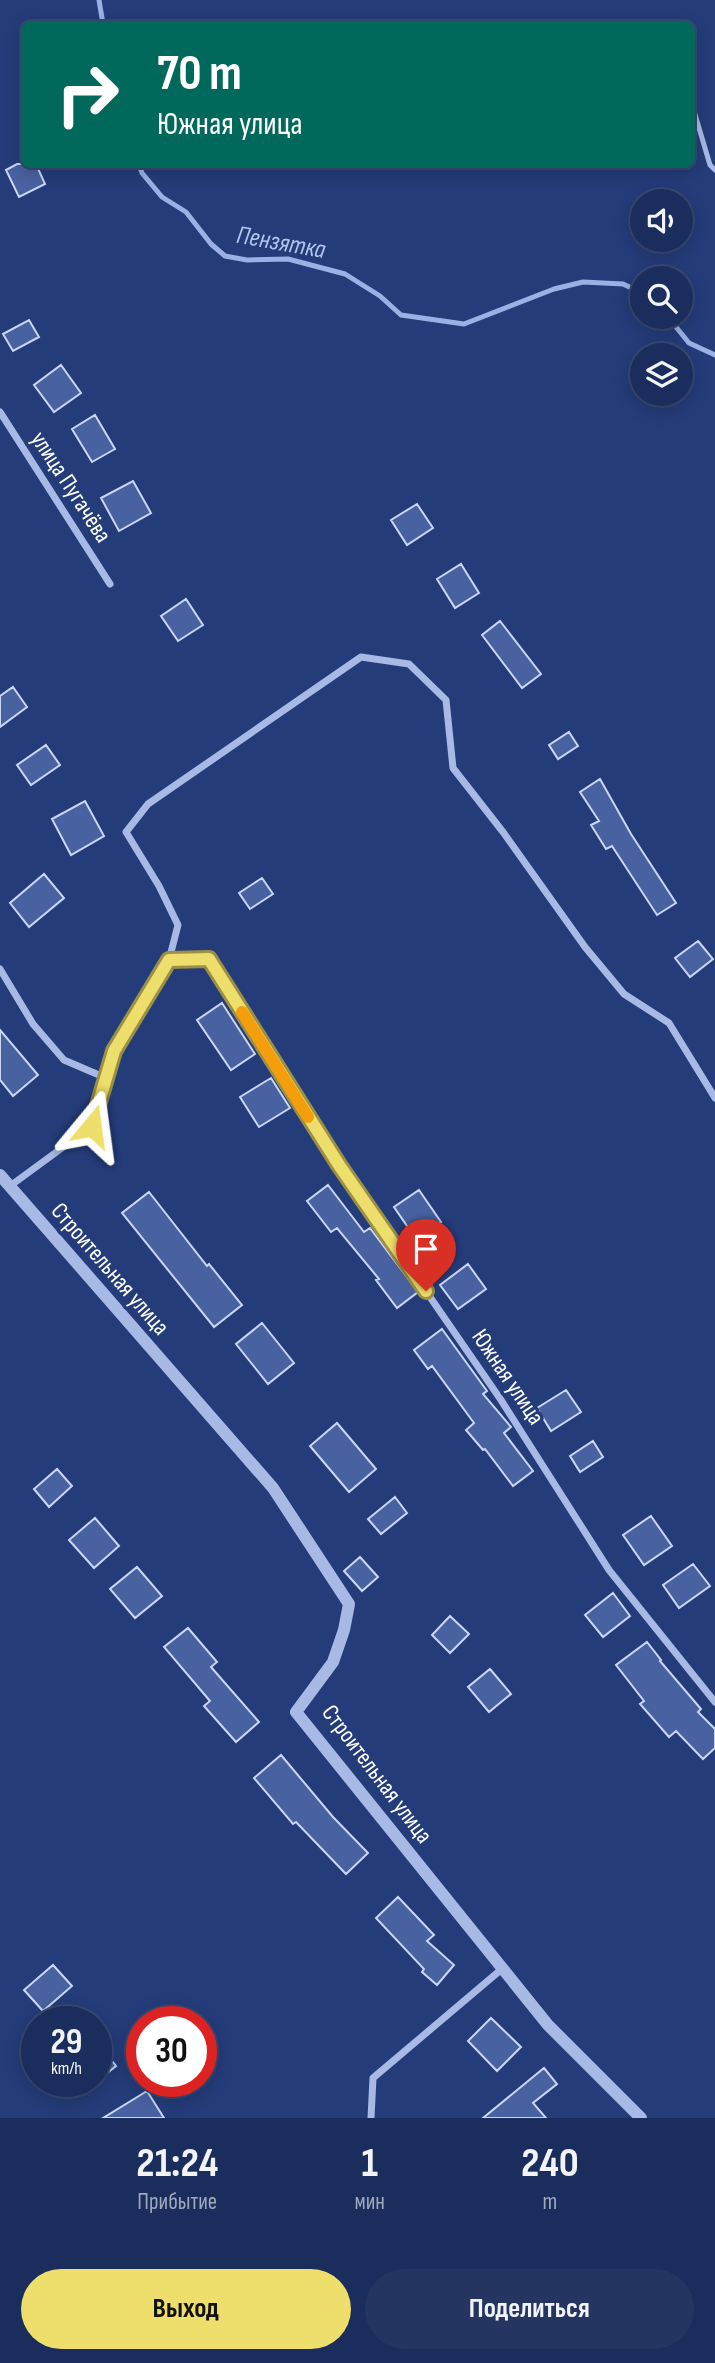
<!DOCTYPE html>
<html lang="ru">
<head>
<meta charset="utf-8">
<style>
  body { margin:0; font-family:"Sofia Sans Condensed",sans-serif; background:#243562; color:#f1f3f6; height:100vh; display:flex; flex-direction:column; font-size:26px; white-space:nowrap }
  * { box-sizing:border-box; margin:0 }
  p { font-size:23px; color:#a0a8bb }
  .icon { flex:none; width:38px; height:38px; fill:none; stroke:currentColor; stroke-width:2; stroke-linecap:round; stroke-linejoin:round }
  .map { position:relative; height:2118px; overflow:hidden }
  .drawer { display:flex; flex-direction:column; background:#1b2d5c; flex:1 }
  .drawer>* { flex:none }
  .top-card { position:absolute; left:21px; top:21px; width:674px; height:147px; border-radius:10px; box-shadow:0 4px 18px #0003,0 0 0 2px #394972; background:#00695c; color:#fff; overflow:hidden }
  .tools { position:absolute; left:630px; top:189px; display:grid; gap:14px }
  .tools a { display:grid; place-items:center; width:63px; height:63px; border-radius:50%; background:#1b2d5c; box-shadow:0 4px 18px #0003,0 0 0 2px #394972; font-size:35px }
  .speed { position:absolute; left:21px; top:2006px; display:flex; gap:14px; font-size:35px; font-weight:700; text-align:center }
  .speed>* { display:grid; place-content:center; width:91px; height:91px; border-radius:50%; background:#1b2d5c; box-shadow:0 4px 18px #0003,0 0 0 2px #394972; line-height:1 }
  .speed small { font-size:18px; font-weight:400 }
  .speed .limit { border:10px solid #d22; background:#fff; color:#111 }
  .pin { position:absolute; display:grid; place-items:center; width:60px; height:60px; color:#fff; margin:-72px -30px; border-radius:50% 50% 50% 0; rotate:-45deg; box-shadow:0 0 7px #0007 }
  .pin .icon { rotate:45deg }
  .me { position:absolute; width:77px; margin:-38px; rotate:16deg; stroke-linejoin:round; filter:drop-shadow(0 0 5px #0008) }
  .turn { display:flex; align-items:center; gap:24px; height:147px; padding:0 21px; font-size:32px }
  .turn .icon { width:91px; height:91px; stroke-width:2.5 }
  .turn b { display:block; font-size:49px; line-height:60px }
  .eta { display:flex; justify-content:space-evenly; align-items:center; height:119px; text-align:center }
  .eta b { font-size:42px; font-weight:700; line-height:49px }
  .primary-button { display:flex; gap:14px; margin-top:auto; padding:14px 21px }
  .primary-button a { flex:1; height:80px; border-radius:42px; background:#eede6b; color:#111; font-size:28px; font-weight:700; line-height:80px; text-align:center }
  .primary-button a+a { background:#243562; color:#f1f3f6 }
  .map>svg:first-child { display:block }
</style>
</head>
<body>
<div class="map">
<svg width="715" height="2118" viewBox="0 0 715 2118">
  <rect width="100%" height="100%" fill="#243c7a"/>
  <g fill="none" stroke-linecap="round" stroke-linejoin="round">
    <path stroke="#9bb1e5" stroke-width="5" d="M99,0L103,24
      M139,164L142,173L162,197L186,212L211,244L225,256L247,260L288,259L345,274L380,296L401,315L464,324L554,289L583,282L623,284L642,293
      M668,317L689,343L715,355"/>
  </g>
  <path fill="#4862a1" stroke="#cad6f3" stroke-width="2" d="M17,164H36L45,184L19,197L6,170Z
    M29,320L39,337L13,351L3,334Z
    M61,365L81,393L54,412L34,385Z
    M95,415L115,449L92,462L72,429Z
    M133,481L151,513L119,531L101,498Z
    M417,504L433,528L407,545L391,520Z
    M461,564L479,593L455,608L437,579Z
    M186,599L203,625L178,641L161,616Z
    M500,621L541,674L522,688L482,635Z
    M13,687L27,707L0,727V696Z
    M569,732L578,746L558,759L549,745Z
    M46,745L60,765L31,785L17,765Z
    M600,779L631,834L676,903L657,915L612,846L606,849L591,825L599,821L580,792Z
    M85,801L104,836L71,855L52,819Z
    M44,874L64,898L29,927L10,903Z
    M262,878L273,894L250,909L239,893Z
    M698,941L713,959L690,977L675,958Z
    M222,1003L255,1054L231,1070L197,1020Z
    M0,1030L38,1075L13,1096L0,1080Z
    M271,1078L290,1108L259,1127L240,1097Z
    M328,1185L364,1232L370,1228L418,1292L397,1308L376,1280L379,1279L337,1228L331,1232L307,1201Z
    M419,1190L441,1222L416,1239L394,1207Z
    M149,1192L207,1266L209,1264L242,1305L214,1327L122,1213Z
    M468,1264L486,1289L458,1309L440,1285Z
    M262,1323L294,1363L268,1384L236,1344Z
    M442,1329L487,1391L483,1394L511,1427L504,1433L533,1471L513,1486L485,1449L483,1450L466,1430L474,1423L432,1366L428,1369L414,1350Z
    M566,1390L581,1412L551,1431L537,1408Z
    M337,1423L376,1469L349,1492L310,1446Z
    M593,1441L603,1457L580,1472L570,1456Z
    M57,1469L72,1486L49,1507L34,1489Z
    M395,1497L407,1513L381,1534L368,1519Z
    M651,1516L672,1546L644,1565L623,1535Z
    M95,1518L119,1546L94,1568L69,1540Z
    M360,1557L378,1577L362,1591L344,1571Z
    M693,1564L710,1586L679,1608L663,1585Z
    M137,1567L162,1596L135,1618L110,1589Z
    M613,1593L630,1616L603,1637L585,1615Z
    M450,1616L469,1634L450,1653L432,1635Z
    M188,1628L217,1662L211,1667L259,1722L236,1742L204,1706L210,1701L164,1647Z
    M647,1642L661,1660L660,1661L701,1709L698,1712L715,1729V1748L703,1759L676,1731L669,1737L640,1704L644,1701L616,1665Z
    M490,1669L511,1694L489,1712L468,1687Z
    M281,1755L333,1817L368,1853L346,1874L296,1822L293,1824L254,1778Z
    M398,1897L434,1935L427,1941L454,1965L437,1985L422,1972L424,1969L376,1918Z
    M53,1965L72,1986L43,2011L24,1990Z
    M491,2018L521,2047L497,2071L468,2041Z
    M96,2040L116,2066L96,2082Z
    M544,2068L557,2084L533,2103L546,2118H483Z
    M147,2091L164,2118H103Z"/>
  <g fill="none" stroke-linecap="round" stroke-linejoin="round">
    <path stroke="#a7b9e4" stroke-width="5" d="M691,101L710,165L715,170"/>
    <path stroke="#a7b9e4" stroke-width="7" d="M0,412L110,584
      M169,960L209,959L339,1165L501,1400L609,1570L715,1702
      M0,969L33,1024L64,1060L106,1078
      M10,1186L92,1126L114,1051L169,960L178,925L159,886L126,832L148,804L361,657L409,664L446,700L453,768L503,832L585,947L624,994L669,1023L715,1098
      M371,2118L373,2078L503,1968"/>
    <path stroke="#a7b9e4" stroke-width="12" d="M0,1175L273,1488L349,1604L344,1630L333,1662L296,1712L548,2025L641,2118"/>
  </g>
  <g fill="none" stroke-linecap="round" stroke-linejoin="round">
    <defs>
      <path id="route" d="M92,1126L114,1051L169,960L209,959L339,1165L426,1291"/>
    </defs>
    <use href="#route" stroke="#9b9046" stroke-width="18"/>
    <use href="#route" stroke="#eede6b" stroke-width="12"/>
    <path stroke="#f59e0b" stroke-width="12" d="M242,1012L308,1117"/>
  </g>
  <g text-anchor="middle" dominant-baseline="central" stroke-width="7" stroke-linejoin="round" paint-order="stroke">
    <g font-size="24" fill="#fff" stroke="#243c7a">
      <text transform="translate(71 487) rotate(57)">улица Пугачёва</text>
      <text transform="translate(110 1269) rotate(49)">Строительная улица</text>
      <text transform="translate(508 1377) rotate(56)">Южная улица</text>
      <text transform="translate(377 1774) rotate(53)">Строительная улица</text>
    </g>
    <g font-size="26" font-style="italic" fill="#b2c3ec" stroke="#243c7a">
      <text transform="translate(281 243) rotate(10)">Пензятка</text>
    </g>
  </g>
</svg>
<div class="tools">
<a><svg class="icon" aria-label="sound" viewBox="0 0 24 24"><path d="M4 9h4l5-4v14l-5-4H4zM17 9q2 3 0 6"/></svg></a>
<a><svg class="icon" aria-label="search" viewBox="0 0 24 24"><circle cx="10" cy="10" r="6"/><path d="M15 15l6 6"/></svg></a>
<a><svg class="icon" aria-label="layers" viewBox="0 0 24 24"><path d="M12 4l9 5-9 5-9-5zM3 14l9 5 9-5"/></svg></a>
</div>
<div class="speed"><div>29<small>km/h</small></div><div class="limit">30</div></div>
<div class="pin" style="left:426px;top:1291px;background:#d93025"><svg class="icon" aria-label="arrive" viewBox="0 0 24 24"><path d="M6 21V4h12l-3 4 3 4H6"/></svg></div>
<svg class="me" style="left:92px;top:1126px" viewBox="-20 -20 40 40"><path d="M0-17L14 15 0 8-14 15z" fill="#eede6b" stroke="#fff" stroke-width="4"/></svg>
<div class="top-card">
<div class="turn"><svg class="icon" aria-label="right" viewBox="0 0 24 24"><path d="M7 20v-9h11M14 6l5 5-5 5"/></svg><div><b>70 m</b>Южная улица</div></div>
</div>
</div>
<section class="drawer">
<div class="eta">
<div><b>21:24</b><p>Прибытие</p></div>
<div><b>1</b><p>мин</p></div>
<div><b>240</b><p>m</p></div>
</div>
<div class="primary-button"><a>Выход</a><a>Поделиться</a></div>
</section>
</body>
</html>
